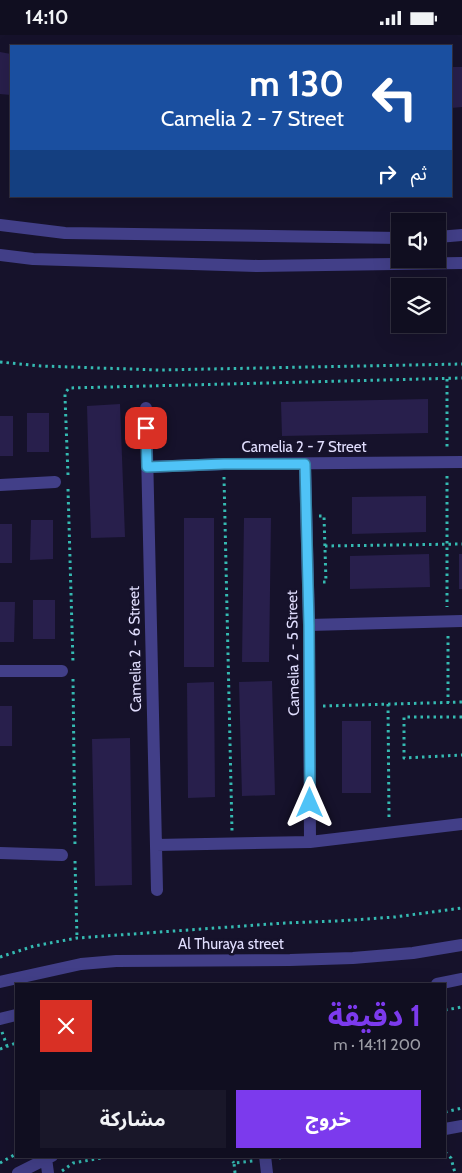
<!DOCTYPE html>
<html lang="ar">
<head>
<meta charset="utf-8">
<style>
  body { margin:0; font-family:Cabin,"Noto Sans Arabic",sans-serif; background:#191729; color:#f1f3f6; direction:rtl; height:100vh; display:flex; flex-direction:column; font-size:19px; white-space:nowrap }
  * { box-sizing:border-box; margin:0 }
  p { font-size:16px; color:#9c9ca5 }
  .icon { flex:none; width:28px; height:28px; fill:none; stroke:currentColor; stroke-width:2; stroke-linecap:round; stroke-linejoin:round }
  .map { position:relative; flex:1; overflow:hidden; direction:ltr }
  .panel { position:absolute; left:15px; top:948px; width:431px; height:175px; display:flex; flex-direction:column; background:#100e20; border-radius:0px; box-shadow:0 5px 20px #0002,0 0 0 1px #302e3e; direction:rtl }
  .panel>* { flex:none }
  .guide { position:absolute; left:10px; top:10px; width:442px; height:152px; border-radius:0px; box-shadow:0 5px 20px #0002,0 0 0 1px #302e3e; direction:rtl; background:#1a4fa0; color:#fff; overflow:hidden }
  .controls { position:absolute; left:391px; top:178px; display:grid; gap:10px }
  .controls a { display:grid; place-items:center; width:55px; height:55px; border-radius:0px; background:#100e20; box-shadow:0 5px 20px #0002,0 0 0 1px #302e3e; font-size:25px }
  .pin { position:absolute; display:grid; place-items:center; width:42px; height:42px; color:#fff; margin:-21px; border-radius:10px; box-shadow:0 2px 8px #0006 }
  .me { position:absolute; width:55px; margin:-28px; rotate:0deg; stroke-linejoin:round; filter:drop-shadow(0 0 4px #0008) }
  .turn { display:flex; align-items:center; gap:18px; height:105px; padding:0 25px; font-size:22px }
  .turn .icon { width:65px; height:65px; stroke-width:2.5 }
  .turn b { display:block; font-size:35px; line-height:42px }
  .then { display:flex; align-items:center; height:48px; padding:0 25px; background:#0003; gap:10px; font-size:19px }
  .round { display:grid; place-items:center; flex:none; width:52px; height:52px; border-radius:0px; background:#191729 }
  .head { display:flex; align-items:center; justify-content:space-between; height:85px; padding:0 25px }
  h1 { font-size:30px; font-weight:700; line-height:38px; color:#7c3aed }
  .action { display:flex; gap:10px; margin-top:auto; padding:10px 25px }
  .action a { flex:1; height:58px; border-radius:0px; background:#7c3aed; color:#fff; font-size:20px; font-weight:700; line-height:58px; text-align:center }
  .action a+a { background:#191729; color:#f1f3f6 }
  .status { display:flex; justify-content:space-between; align-items:center; height:35px; padding:0 25px; background:#100e20; direction:ltr }
  .status svg { height:14px; fill:currentColor }
  .map>svg:first-child { display:block }
</style>
</head>
<body>
<div class="status"><b>14:10</b><svg viewBox="0 0 49 12"><path d="M0 12V9h3v3zM5 12V6h3v6zM10 12V3h3v9zM15 12V0h3v12zM26 1h20v11H26zM47 4h2v5h-2z"/></svg></div>
<div class="map">
<svg width="462" height="1138" viewBox="0 0 462 1138">
  <rect width="100%" height="100%" fill="#16122b"/>
  <path fill="#281f4c" d="M0,17L11,19V60L0,59Z
    M451,32H462V72L451,73Z
    M428,364V398L282,401L281,367Z
    M120,369L125,502L91,503L87,371Z
    M27,378H49V417H27Z
    M0,381H13V421H0Z
    M426,461V497L352,499V462Z
    M184,483H214V632H184Z
    M244,483H271L269,627H242Z
    M31,485H53V524L30,525Z
    M0,489H12V528H0Z
    M429,519L430,552L350,554V521Z
    M459,519H462V554H459Z
    M33,565H55V604H33Z
    M0,567H15L14,607H0Z
    M272,646L275,760L242,761L239,647Z
    M214,647L215,762L188,763L187,648Z
    M0,671H12V711H0Z
    M342,686H371V758H342Z
    M130,703L132,850L95,851L92,704Z"/>
  <g fill="none" stroke-linecap="round" stroke-linejoin="round">
    <path stroke="#35bab2" stroke-width="3" stroke-dasharray="2.5 4" stroke-linecap="butt" d="M0,327L41,331L159,335L462,329
      M447,344V414
      M68,440L65,362V358L69,353L462,343
      M447,441V572
      M224,442L232,796
      M68,454L73,628
      M319,481H324L326,547H321
      M325,511L462,509
      M448,601V668
      M73,644L75,813
      M388,669L389,783
      M323,671L462,667
      M462,682H404V723L462,720
      M75,826L77,903
      M0,922L34,911L77,903L285,888L338,886L395,882L462,873
      M445,975L462,972
      M2,997L7,1011
      M0,1014L16,1008
      M445,1077L462,1073
      M445,1117L451,1123L455,1138
      M229,1121L234,1128
      M278,1122L280,1123L292,1121
      M0,1128L16,1119
      M62,1136L73,1128L113,1121
      M235,1138L234,1128L253,1126"/>
    <path stroke="#423f88" stroke-width="12" d="M146,373L157,855
      M305,429L309,590L310,807
      M147,432L224,429L462,427
      M0,450L55,447
      M309,590L462,586
      M0,636H62
      M156,810L310,807L462,789
      M0,818L62,820
      M445,1094L462,1091
      M265,1121L267,1138
      M46,1123L48,1138
      M18,1138L52,1121"/>
    <path stroke="#423f88" stroke-width="12" d="M0,190L65,198L400,203
      M438,202L462,200
      M0,220L33,224L258,231L462,228
      M0,947L81,929L116,926L290,925L353,923L413,918L462,910
      M437,949L462,944
      M0,984L16,980"/>
  </g>
  <g fill="none" stroke-linecap="round" stroke-linejoin="round">
    <defs>
      <path id="route" d="M146,393L147,432L224,429H305L309,590L310,768"/>
    </defs>
    <use href="#route" stroke="#337fa1" stroke-width="12"/>
    <use href="#route" stroke="#4fc3f7" stroke-width="9"/>
  </g>
  <g text-anchor="middle" dominant-baseline="central" stroke-width="5" stroke-linejoin="round" paint-order="stroke">
    <g font-size="15" fill="#e1defe" stroke="#16122b">
      <text x="304" y="412">Camelia 2 - 7 Street</text>
      <text transform="translate(135 614) rotate(-91)">Camelia 2 - 6 Street</text>
      <text transform="translate(293 618) rotate(-91)">Camelia 2 - 5 Street</text>
      <text x="231" y="909">Al Thuraya street</text>
    </g>
  </g>
</svg>
<div class="controls">
<a><svg class="icon" aria-label="sound" viewBox="0 0 24 24"><path d="M4 9h4l5-4v14l-5-4H4zM17 9q2 3 0 6"/></svg></a>
<a><svg class="icon" aria-label="layers" viewBox="0 0 24 24"><path d="M12 4l9 5-9 5-9-5zM3 14l9 5 9-5"/></svg></a>
</div>
<div class="pin" style="left:146px;top:393px;background:#d93025"><svg class="icon" aria-label="arrive" viewBox="0 0 24 24"><path d="M6 21V4h12l-3 4 3 4H6"/></svg></div>
<svg class="me" style="left:310px;top:768px" viewBox="-20 -20 40 40"><path d="M0-17L14 15 0 8-14 15z" fill="#4fc3f7" stroke="#fff" stroke-width="4"/></svg>
<div class="guide">
<div class="turn"><svg class="icon" aria-label="left" viewBox="0 0 24 24"><path d="M17 20v-9H6M10 6l-5 5 5 5"/></svg><div><b>130 m</b>Camelia 2 - 7 Street</div></div>
<div class="then">ثم<svg class="icon" aria-label="right" viewBox="0 0 24 24"><path d="M7 20v-9h11M14 6l5 5-5 5"/></svg></div>
</div>
<section class="panel">
<div class="head"><div><h1>1 دقيقة</h1><p>200 m · 14:11</p></div><a class="round" style="background:#d93025;color:#fff"><svg class="icon" aria-label="close" viewBox="0 0 24 24"><path d="M6 6l12 12M18 6L6 18"/></svg></a></div>
<div class="action"><a>خروج</a><a>مشاركة</a></div>
</section>
</div>
</body>
</html>
